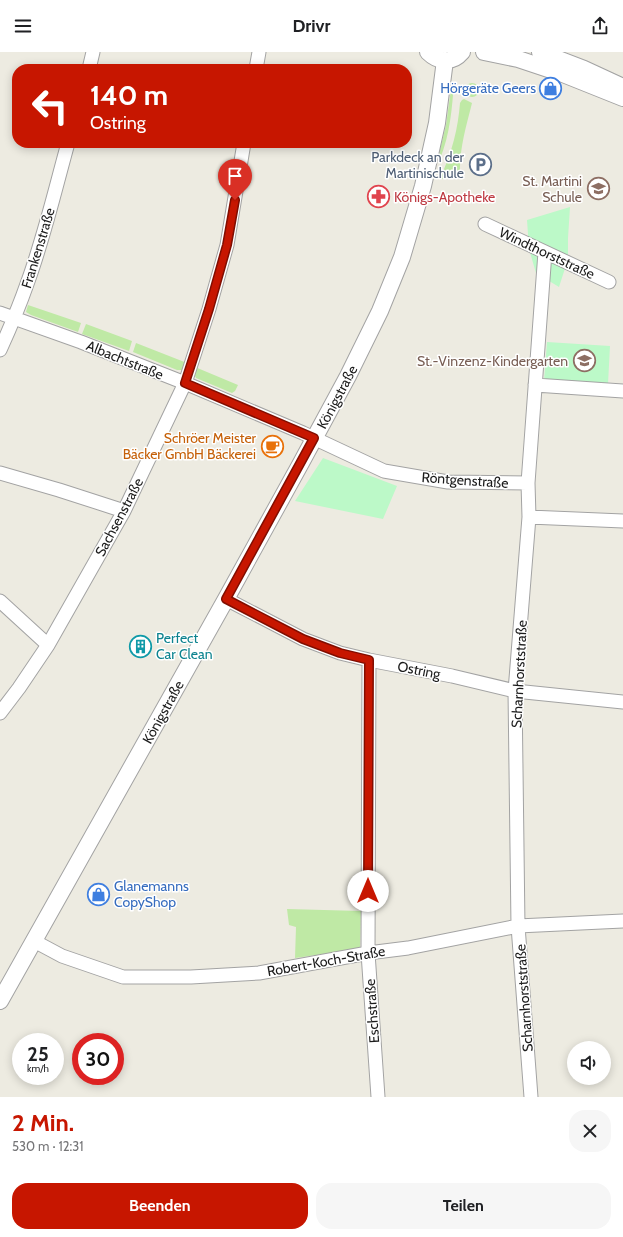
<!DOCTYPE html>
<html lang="de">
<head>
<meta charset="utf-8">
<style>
  body { margin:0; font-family:Cabin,sans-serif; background:#f6f6f6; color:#202124; height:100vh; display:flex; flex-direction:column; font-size:15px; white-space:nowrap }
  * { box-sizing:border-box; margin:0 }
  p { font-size:13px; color:#757577 }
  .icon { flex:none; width:22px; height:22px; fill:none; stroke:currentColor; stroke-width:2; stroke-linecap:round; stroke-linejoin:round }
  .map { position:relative; height:1045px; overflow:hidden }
  .panel { display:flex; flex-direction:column; background:#fff; flex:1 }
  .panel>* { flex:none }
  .banner { position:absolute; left:12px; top:12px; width:400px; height:84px; border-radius:16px; box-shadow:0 2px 10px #0003; background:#c71600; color:#fff; overflow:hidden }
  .buttons { position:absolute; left:567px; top:989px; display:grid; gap:8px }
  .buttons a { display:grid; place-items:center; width:44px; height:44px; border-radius:50%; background:#fff; box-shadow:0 2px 10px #0003; font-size:20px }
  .speed { position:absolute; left:12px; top:981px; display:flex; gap:8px; font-size:20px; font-weight:700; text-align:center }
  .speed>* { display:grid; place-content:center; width:52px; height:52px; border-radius:50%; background:#fff; box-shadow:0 2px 10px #0003; line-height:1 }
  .speed small { font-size:10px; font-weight:400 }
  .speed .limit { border:6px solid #d22; background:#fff; color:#111 }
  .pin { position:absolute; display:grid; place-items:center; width:34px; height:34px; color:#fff; margin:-41px -17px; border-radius:50% 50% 50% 0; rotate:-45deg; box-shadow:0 0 4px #0007 }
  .pin .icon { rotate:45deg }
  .me { position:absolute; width:44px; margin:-22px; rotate:0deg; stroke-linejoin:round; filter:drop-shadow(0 0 3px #0008) }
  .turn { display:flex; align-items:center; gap:14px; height:84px; padding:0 12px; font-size:18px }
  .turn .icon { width:52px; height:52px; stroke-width:2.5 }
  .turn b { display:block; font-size:28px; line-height:34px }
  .round { display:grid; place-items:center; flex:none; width:42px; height:42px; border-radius:16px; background:#f6f6f6 }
  .head { display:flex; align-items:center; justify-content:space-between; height:68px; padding:0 12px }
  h1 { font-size:24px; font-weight:800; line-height:30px; color:#c71600 }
  .cta { display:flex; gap:8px; margin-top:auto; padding:8px 12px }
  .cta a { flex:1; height:46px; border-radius:16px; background:#c71600; color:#fff; font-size:16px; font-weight:800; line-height:46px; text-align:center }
  .cta a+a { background:#f6f6f6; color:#202124 }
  header { display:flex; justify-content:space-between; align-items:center; height:52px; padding:0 12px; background:#fff; font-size:18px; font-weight:800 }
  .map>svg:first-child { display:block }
</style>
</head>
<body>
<header><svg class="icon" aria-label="menu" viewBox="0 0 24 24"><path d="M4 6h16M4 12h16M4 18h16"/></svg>Drivr<svg class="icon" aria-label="share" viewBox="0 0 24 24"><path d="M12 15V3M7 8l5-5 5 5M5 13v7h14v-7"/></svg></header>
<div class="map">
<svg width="623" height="1045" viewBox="0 0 623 1045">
  <rect width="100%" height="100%" fill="#edebe1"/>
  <path fill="#bfe9a5" d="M452,30H454C452,57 450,82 440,107L438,106L446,73Z
    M465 38a7 7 0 1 1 14 0a7 7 0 1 1-14 0Z
    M464,47L472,51C466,75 459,98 460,123L459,124L442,127L441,124C452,100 458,77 460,51L462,48Z
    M28,253L81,271L78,280L31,263L26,260Z
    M86,272L132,289L129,299L82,282Z
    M136,291L187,311L183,318H177L133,300Z
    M195,315L238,333L235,339L232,341L196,326L194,322Z
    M287,857L361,859L360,897L295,906L296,875L289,873Z"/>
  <path fill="#bcf9c8" d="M570,155L568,186V207L559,235L536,221L529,197L527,168Z
    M547,290L610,294L608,332L544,329Z
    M323,406L397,434L383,467L295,449Z"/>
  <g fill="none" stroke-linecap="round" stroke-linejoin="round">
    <defs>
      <path id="minor" d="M89,17L93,0
        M256,17L259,0
        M485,172L609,230
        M0,261L81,290L185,331L303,381L384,419L448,430L528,431
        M0,298C10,276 19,255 27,232C44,186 55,138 68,91
        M535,333L623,339
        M0,421L59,438L124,459
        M529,465L623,469
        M226,547L303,587L340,601L369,608L452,624L515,639L623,650
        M0,549L48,593
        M369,608L368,901L378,1045
        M0,661L19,636L48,593L124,459L185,331L209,257L227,193L244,91
        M34,889L62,904L123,925H191L259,921L368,901L408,896L518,874L623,869
        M531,1045L518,874L515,639L529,465L528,431L545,200"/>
      <path id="tertiary" d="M428,0C438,10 452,12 462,0
        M484,0L518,7L563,22L623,46
        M540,0L584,17L623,35
        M0,949L226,547L301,411L348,324L380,259L402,205L423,134L437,71L445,8"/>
    </defs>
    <use href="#minor" stroke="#a3a3a3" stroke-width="15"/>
    <use href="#tertiary" stroke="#a3a3a3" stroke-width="18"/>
    <use href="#minor" stroke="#fff" stroke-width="13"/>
    <use href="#tertiary" stroke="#fff" stroke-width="16"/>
  </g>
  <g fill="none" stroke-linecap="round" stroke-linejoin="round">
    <defs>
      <path id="route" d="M235,148L227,193L209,257L185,331L314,386L226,547L303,587L340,601L369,608L368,839"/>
    </defs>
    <use href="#route" stroke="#810e00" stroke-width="10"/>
    <use href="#route" stroke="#c71600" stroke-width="7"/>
  </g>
  <defs>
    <symbol id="shop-ring" viewBox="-11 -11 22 22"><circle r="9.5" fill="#fff" stroke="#3f7fe0" stroke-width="1.5"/><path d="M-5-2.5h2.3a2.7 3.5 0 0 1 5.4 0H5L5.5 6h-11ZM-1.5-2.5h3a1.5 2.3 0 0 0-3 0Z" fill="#3f7fe0"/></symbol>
    <symbol id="parking-ring" viewBox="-11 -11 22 22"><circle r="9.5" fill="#fff" stroke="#5c6f8a" stroke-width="1.5"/><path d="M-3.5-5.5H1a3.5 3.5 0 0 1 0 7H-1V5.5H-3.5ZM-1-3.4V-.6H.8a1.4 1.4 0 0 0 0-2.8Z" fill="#5c6f8a"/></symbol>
    <symbol id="school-ring" viewBox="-11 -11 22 22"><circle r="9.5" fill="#fff" stroke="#8d6e63" stroke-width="1.5"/><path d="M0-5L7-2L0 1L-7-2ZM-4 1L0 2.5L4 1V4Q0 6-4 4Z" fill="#8d6e63"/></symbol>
    <symbol id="pharmacy-ring" viewBox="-11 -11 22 22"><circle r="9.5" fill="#fff" stroke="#e0444e" stroke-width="1.5"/><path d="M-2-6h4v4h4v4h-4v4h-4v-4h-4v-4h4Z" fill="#e0444e"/></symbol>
    <symbol id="cafe-ring" viewBox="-11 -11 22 22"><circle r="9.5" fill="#fff" stroke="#e8710a" stroke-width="1.5"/><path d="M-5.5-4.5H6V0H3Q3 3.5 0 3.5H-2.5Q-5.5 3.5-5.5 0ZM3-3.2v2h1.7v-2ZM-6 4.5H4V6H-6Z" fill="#e8710a"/></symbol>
    <symbol id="building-ring" viewBox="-11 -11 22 22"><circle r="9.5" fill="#fff" stroke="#0f9aa8" stroke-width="1.5"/><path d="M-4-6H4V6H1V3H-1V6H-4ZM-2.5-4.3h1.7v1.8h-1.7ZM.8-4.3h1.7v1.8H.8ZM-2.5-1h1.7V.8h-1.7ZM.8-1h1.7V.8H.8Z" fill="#0f9aa8"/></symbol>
  </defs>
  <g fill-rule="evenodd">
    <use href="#shop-ring" x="538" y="24" width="25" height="25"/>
    <use href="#parking-ring" x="468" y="100" width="25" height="25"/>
    <use href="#school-ring" x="586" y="124" width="25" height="25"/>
    <use href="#pharmacy-ring" x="366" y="132" width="25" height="25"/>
    <use href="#school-ring" x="572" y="296" width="25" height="25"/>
    <use href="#cafe-ring" x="260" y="382" width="25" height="25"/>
    <use href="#building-ring" x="128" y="582" width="25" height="25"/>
    <use href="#shop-ring" x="86" y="830" width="25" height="25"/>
  </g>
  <g text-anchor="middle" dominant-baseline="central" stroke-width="3" stroke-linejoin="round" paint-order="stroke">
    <g font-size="14" fill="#366cbe" stroke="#fff" text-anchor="end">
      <text x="536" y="36">Hörgeräte Geers</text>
      <text x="114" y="834" text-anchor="start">Glanemanns<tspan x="114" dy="16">CopyShop</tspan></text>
    </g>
    <g font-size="14" fill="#4e5e75" stroke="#fff" text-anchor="end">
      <text x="464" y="105">Parkdeck an der<tspan x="464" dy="16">Martinischule</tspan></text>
    </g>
    <g font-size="14" fill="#785e54" stroke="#fff" text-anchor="end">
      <text x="582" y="129">St. Martini<tspan x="582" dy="16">Schule</tspan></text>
      <text x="568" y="309">St.-Vinzenz-Kindergarten</text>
    </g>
    <g font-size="14" fill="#be3a42" stroke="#fff" text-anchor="start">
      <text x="394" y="145">Königs-Apotheke</text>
    </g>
    <g font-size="14" fill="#1c1c1c" stroke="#fff">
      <text transform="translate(38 196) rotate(-73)">Frankenstraße</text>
      <text transform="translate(547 201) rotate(25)">Windthorststraße</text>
      <text transform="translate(125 308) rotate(22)">Albachtstraße</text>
      <text transform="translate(337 345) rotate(-62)">Königstraße</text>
      <text transform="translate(465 428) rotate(4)">Röntgenstraße</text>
      <text transform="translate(119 465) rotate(-62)">Sachsenstraße</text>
      <text transform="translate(419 618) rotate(11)">Ostring</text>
      <text transform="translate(519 622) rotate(-87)">Scharnhorststraße</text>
      <text transform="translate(163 660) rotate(-61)">Königstraße</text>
      <text transform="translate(326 909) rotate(-10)">Robert-Koch-Straße</text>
      <text transform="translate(524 946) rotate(-94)">Scharnhorststraße</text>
      <text transform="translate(372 959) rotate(-94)">Eschstraße</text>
    </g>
    <g font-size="14" fill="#c56008" stroke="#fff" text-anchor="end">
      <text x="256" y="386">Schröer Meister<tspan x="256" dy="16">Bäcker GmbH Bäckerei</tspan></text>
    </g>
    <g font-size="14" fill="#0d838f" stroke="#fff" text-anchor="start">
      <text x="156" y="586">Perfect<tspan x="156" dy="16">Car Clean</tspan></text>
    </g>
  </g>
</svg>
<div class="buttons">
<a><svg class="icon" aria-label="sound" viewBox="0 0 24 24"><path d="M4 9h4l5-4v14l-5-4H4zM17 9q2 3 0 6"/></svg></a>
</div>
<div class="speed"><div>25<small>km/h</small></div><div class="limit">30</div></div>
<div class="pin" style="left:235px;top:148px;background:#d93025"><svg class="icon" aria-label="arrive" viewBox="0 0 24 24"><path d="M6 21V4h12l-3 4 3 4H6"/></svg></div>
<svg class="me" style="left:368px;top:839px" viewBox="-20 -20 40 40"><circle r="19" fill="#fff"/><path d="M0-13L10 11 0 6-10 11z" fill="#c71600"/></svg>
<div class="banner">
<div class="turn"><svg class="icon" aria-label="left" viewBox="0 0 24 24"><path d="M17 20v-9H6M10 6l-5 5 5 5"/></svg><div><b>140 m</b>Ostring</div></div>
</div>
</div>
<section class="panel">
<div class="head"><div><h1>2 Min.</h1><p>530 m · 12:31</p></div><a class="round"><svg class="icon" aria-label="close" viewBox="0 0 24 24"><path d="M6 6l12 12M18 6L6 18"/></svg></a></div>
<div class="cta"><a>Beenden</a><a>Teilen</a></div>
</section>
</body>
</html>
